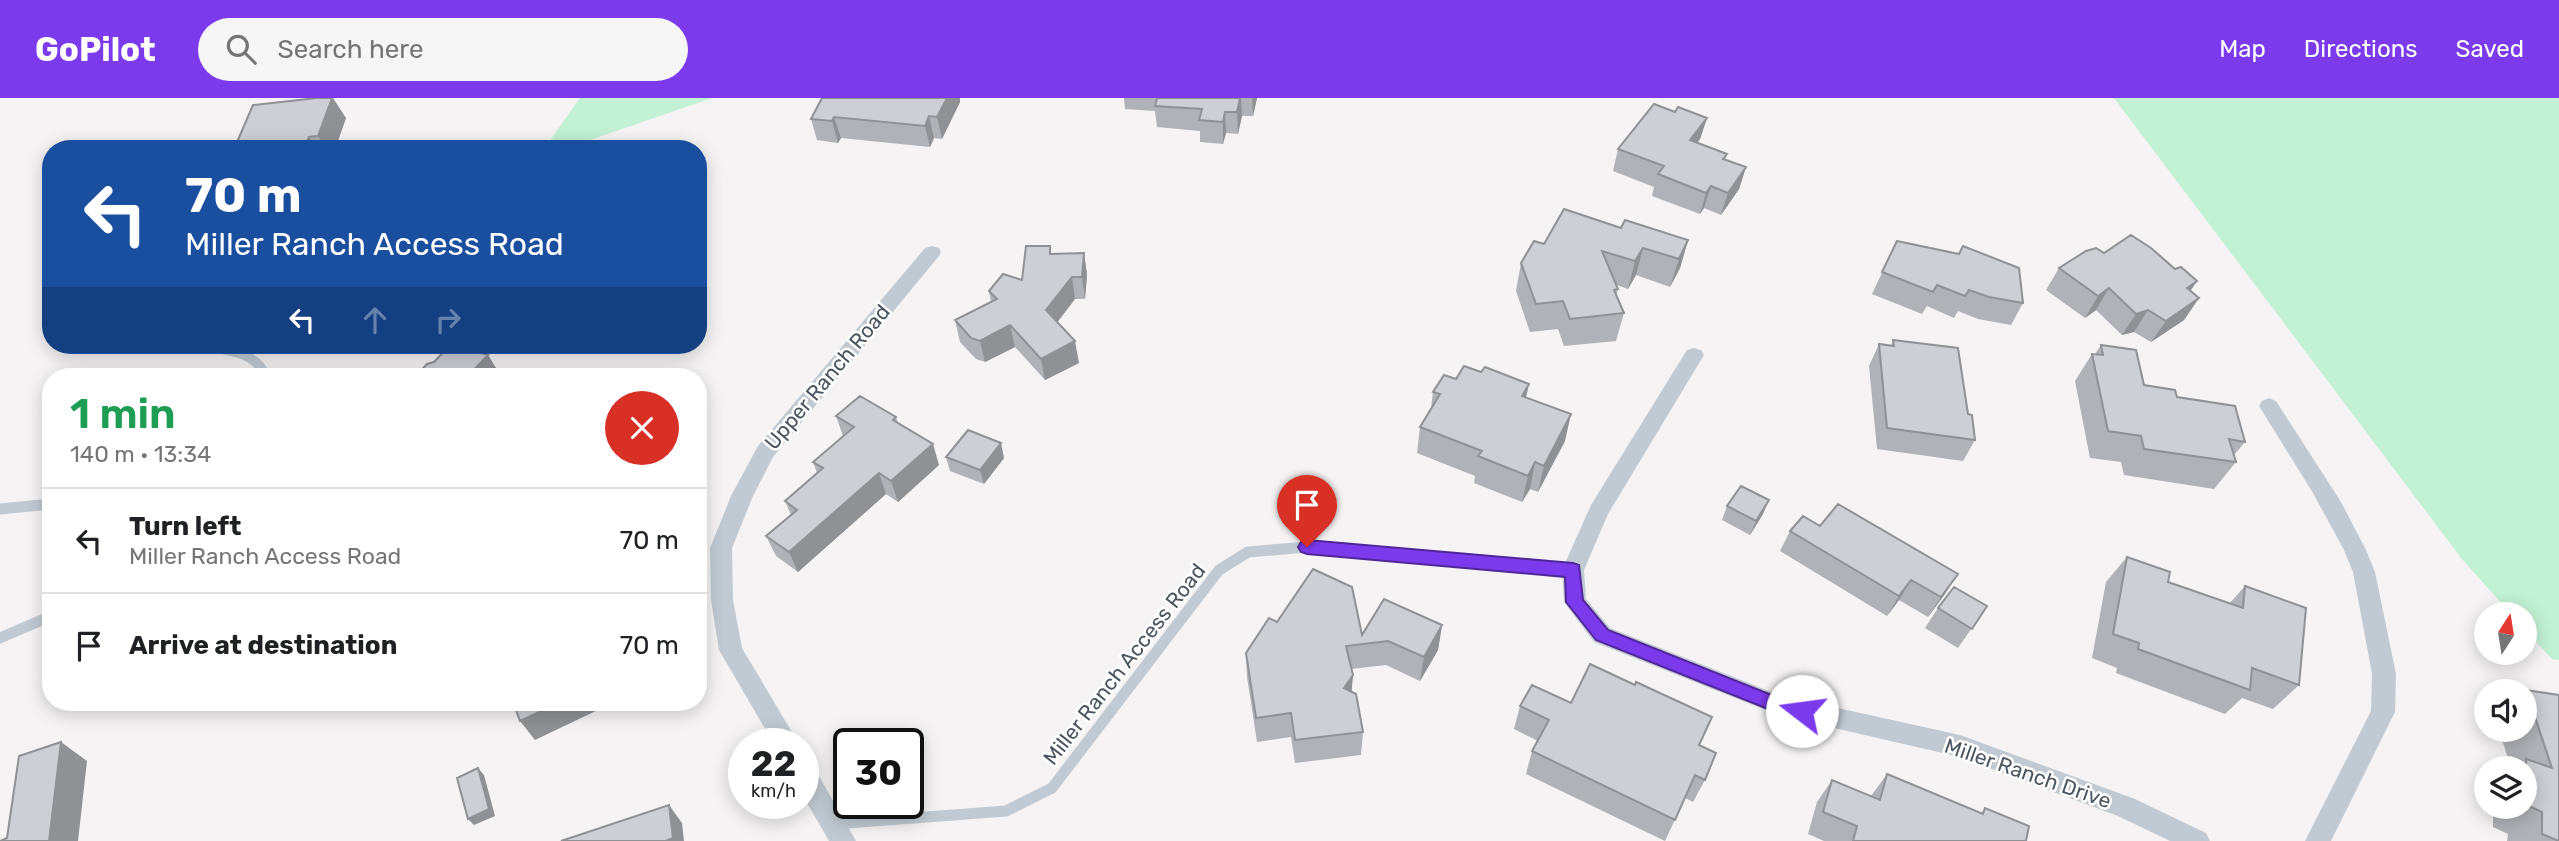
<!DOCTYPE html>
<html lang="en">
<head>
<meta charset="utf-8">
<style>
  body { margin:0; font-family:Rubik,sans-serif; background:#f6f6f6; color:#202124; height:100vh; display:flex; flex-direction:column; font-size:26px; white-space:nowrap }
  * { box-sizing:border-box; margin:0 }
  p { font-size:23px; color:#757577 }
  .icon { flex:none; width:38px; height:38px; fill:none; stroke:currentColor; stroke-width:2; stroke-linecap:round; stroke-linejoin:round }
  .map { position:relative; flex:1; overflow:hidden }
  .side { position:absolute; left:42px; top:270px; width:665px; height:343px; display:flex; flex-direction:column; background:#fff; border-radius:28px; box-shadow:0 4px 18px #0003 }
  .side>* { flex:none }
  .top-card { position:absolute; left:42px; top:42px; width:665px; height:214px; border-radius:28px; box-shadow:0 4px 18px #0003; background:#1a4fa0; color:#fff; overflow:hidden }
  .needle { width:46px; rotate:12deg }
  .tools { position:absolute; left:2474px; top:504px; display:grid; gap:14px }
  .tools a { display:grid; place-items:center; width:63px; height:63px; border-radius:50%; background:#fff; box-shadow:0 4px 18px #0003; font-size:35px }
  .speed { position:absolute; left:728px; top:630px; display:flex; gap:14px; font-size:35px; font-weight:700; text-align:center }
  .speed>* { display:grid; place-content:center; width:91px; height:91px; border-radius:50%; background:#fff; box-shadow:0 4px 18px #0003; line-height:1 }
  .speed small { font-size:18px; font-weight:400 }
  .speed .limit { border:4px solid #111; border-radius:10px; background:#fff; color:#111 }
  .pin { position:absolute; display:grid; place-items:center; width:60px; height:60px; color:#fff; margin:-72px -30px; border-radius:50% 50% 50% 0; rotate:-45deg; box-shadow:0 0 7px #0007 }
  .pin .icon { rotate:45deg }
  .me { position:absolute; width:77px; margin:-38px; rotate:285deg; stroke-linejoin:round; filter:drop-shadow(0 0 5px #0008) }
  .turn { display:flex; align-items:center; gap:24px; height:147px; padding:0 28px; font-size:32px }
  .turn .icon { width:91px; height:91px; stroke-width:2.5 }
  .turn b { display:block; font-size:49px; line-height:60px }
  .lanes { display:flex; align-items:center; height:66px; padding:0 28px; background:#0003; justify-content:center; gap:35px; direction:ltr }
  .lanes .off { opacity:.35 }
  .round { display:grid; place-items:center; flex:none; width:74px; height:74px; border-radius:37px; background:#f6f6f6 }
  .headline { display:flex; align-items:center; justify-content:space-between; height:119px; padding:0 28px }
  h1 { font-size:42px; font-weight:600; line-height:52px; color:#1e9e55 }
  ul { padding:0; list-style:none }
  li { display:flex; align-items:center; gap:21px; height:105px; padding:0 28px; border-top:2px solid #e0e0e0 }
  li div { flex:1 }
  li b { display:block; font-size:26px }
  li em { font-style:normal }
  header { display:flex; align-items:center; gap:42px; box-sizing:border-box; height:98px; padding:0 35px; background:#7c3aed; color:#fff }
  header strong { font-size:33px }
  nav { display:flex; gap:38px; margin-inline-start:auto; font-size:24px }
  .search { width:490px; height:63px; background:#f6f6f6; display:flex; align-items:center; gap:18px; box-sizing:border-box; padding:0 24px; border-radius:38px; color:#757577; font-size:26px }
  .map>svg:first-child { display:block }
</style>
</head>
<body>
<header>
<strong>GoPilot</strong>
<div class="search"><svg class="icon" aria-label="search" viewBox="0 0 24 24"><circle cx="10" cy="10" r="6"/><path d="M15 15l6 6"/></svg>Search here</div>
<nav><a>Map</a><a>Directions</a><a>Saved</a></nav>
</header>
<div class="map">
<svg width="2559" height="743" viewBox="0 0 2559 743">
  <rect width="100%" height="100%" fill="#f5f3f3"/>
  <path fill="#c3f1d5" d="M580,0H712L564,51H544Z
    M2114,0H2559V562L2552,561L2525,532V516H2511L2462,461Z"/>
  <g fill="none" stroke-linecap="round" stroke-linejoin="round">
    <path stroke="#c1cad2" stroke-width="10" d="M200,247C225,252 254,252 266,278"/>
    <path stroke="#c1cad2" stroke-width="11" d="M0,411L51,406
      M0,540L51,518
      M834,726L1006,713L1052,690L1219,472L1248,454L1307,449L1573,472"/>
    <path fill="#c1cad2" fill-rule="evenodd" d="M932,148L939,150L941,154L939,158L773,359L753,398L732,450L733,502L742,550L799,646H774L719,552L711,502L710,450L731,398L758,348L925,150Z
      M1694,250L1701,252L1704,257L1608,416L1584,472L1586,501L1610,530L1779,597L1960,637L2135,701L2206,735L2210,743H2170L2118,718L1960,659L1778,617L1594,544L1564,504L1562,472L1591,407L1687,252Z
      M2269,300L2276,303L2341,404L2366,452L2375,474L2396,576L2395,614L2331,743H2305L2371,613L2372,576L2353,474L2344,452L2313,395L2259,308L2262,303Z
      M803,663L812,666L856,743H829L803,698Z"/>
  </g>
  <path fill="#b0b2b7" d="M1124,0H1257L1253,18H1242L1238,36L1226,35L1223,46L1200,44V33L1157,29L1155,13L1125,11Z
    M960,4L942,41L934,40L930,49L841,40L838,45L817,42L811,21Z
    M1675,14L1707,20L1700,41L1697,45L1727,56L1725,62L1746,69L1739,91L1721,117L1704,110L1700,116L1652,98L1654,89L1613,73L1618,51Z
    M346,20L335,51H234Z
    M1621,130L1688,142L1680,170L1670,189L1636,177L1628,191L1617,187L1618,191L1616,198L1624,215L1616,243L1564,248L1558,231L1530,234L1516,193L1521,165L1544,146Z
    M1897,143L2023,205L2011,227L1978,221L1958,213L1954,220L1927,208L1922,216L1872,196Z
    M1084,155L1087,177L1085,201H1075L1057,224L1079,265L1045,282L1015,249L985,264L976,261L960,244L955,222L991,204L989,193L1022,182L1051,156Z
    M2059,170L2175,171L2197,183L2191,192L2199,200L2184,222L2151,244L2134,234L2122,237L2096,212L2085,220L2046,192Z
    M1893,242L1968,316L1975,342L1963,363L1877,351L1869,268L1879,246L1891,248Z
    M2101,247L2144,287L2177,299L2245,344L2234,357L2236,364L2214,391L2124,377L2121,364L2090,360L2075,283L2092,256H2095Z
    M1481,274L1529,286L1526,299L1565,343L1538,394L1530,391L1522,404L1474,385L1475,378L1417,355L1420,329L1431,310L1433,294L1456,281Z
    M836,318L896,319L898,325L939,367L898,404L886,396L798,474L776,458L766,438L791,417L785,403L817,375L813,364L843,338Z
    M946,359L1004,360L984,386L950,373Z
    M1727,408L1763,416L1750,437L1722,422Z
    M1803,418L1945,496L1928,519L1899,502L1887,518L1780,453L1790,433Z
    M2127,459L2168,484L2229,506L2245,488L2299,587L2273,611L2242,600L2225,616L2116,575L2117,570L2092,560L2106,484Z
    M1987,508L1958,550L1925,530L1938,510Z
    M1277,524L1362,537L1442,527L1438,552L1420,583L1386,567L1351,571L1353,577L1351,594L1363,634L1361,657L1295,665L1291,639L1257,644L1247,579L1246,555Z
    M2526,592L2559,597V743H2507L2508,736L2493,729V709H2525V670H2511L2499,632H2525V593Z
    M1571,605L1699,647L1705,682L1693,704L1685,700L1665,743L1526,676L1532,653L1538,643L1514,631L1520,608Z
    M1887,676L1981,715L1985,710L2026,743H1824L1808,736L1817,704L1832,682L1871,698Z"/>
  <path fill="#909195" d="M332,0H333L346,20L335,51H326L318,38Z
    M947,0H960V4L942,41L937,19Z
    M1240,0H1241L1242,18L1238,36L1237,14Z
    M1252,0H1257L1253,18Z
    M1225,14L1226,35L1223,46V24Z
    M929,18L934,40L930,49L925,28Z
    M834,19L841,40L838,45L832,23Z
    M1707,20L1700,41L1683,64L1690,42Z
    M309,39L317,51H304Z
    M1746,69L1739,91L1721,117L1728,95Z
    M1711,88L1704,110L1700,116L1706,95Z
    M1688,142L1680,170L1670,189L1679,161Z
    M1643,150L1636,177L1628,191L1635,163Z
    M1084,155L1087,177L1085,201L1082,179Z
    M1072,179L1075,201L1050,234L1046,212Z
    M2197,183L2182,205L2187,190Z
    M2109,190L2096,212L2085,220L2098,198Z
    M2199,200L2184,222L2151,244L2166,223Z
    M2148,212L2134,234L2122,237L2136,216Z
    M1010,227L1015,249L985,264L980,243Z
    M1075,243L1079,265L1045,282L1041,261Z
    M488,257L501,278H468Z
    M1529,286L1523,313L1522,298Z
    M1571,316L1565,343L1538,394L1544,368Z
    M1001,345L1004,360L984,386L980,372Z
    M933,346L939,367L898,404L891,383Z
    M1535,364L1530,391L1522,404L1528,378Z
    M879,375L886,396L798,474L789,454Z
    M1769,402L1763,416L1750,437L1756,423Z
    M1958,476L1945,496L1928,519L1941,499Z
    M1911,482L1899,502L1887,518L1899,498Z
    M1442,527L1438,552L1420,583L1424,559Z
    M1353,577L1351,601L1344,590Z
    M561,604H599L602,610L535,642L520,623Z
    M61,644L87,663L78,743H49Z
    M478,670L484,677L495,718L474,727L468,721Z
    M669,707L682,725L684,743H666Z"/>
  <path fill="#cdcfd5" stroke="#909195" stroke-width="2" d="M317,0H332L318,38L309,39L304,51H234L253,7Z
    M822,0H947L937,19L929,18L925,28L834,19L832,23L811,21Z
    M1157,0H1240L1237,14H1225L1223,24L1199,22L1202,11L1155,8Z
    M1654,6L1675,14L1678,9L1707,20L1690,42L1727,56L1723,61L1746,69L1728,95L1711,88L1706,95L1658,76L1664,68L1618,51Z
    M1564,111L1621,130L1625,122L1688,142L1679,161L1643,150L1635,163L1602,153L1618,191L1614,192L1624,215L1570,221L1563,203L1536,206L1521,165L1534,143L1544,146Z
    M2131,137L2151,150L2175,171L2181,169L2197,183L2187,190L2199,200L2166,223L2148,212L2136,216L2109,190L2098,198L2059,170L2086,153L2096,150L2104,155Z
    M1897,143L1959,156L1963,148L2019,170L2023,205L1989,199L1969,192L1965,198L1937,187L1933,194L1882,174Z
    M1026,148H1050V156L1084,155L1082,179H1072L1046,212L1075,243L1041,261L1010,227L980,243L971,240L955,222L997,201L989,193L1003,176L1022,182Z
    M1893,242L1958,250L1968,316L1972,317L1975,342L1887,330L1879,246L1894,248Z
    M450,247L488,257L468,278H416L427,266L434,264Z
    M2101,247L2136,252L2144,287L2175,292L2177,299L2235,308L2245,344L2229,341L2236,364L2144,351L2141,338L2108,333L2092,256L2103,257Z
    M1464,268L1481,274L1485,269L1529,286L1522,298L1571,316L1544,368L1535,364L1528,378L1478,358L1482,353L1420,329L1440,296L1433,294L1444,277L1456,281Z
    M860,298L896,319L893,322L933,346L891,383L879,375L789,454L766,438L797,412L785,403L823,370L813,364L854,329L836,318Z
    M968,332L1001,345L980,372L946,359Z
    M1741,388L1769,402L1756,423L1727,408Z
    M1838,406L1958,476L1941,499L1911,482L1899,498L1790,433L1803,418L1820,428Z
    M2127,459L2170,474L2168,484L2243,510L2245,488L2306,510L2299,587L2252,570L2250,592L2138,551L2139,545L2113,536Z
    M1313,471L1352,489L1362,537L1384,501L1442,527L1424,559L1388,543L1346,548L1353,577L1344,590L1356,596L1363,634L1295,642L1291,615L1256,620L1246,555L1269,520L1277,524Z
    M1954,489L1987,508L1972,531L1938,510Z
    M1590,566L1635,587L1636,584L1712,619L1699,647L1716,655L1705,682L1695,677L1675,722L1532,653L1549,622L1520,608L1532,587L1571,605Z
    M2526,592L2559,597V743L2542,736V714L2527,707L2526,661L2552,670Z
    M513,604H561L520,623Z
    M61,644L49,743H0L7,740L19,658Z
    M478,670L489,711L468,721L457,680Z
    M1887,676L1983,716L1985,710L2029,728L2026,743H1853L1857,728L1823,714L1832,682L1880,702Z
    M669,707L673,740L666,743H561Z"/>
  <path fill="#7c3aed" stroke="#51269a" stroke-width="2" d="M1307,442L1573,465L1579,467L1583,502L1608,532L1779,600L1809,607L1811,613L1809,619L1802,621L1778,615L1596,542L1566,504L1565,479L1307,456L1301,454L1298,449L1301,444Z"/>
  <g text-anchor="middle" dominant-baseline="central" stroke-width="5" stroke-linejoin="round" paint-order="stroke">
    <g font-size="21" fill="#4a5661" stroke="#fff">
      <text transform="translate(827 279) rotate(-50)">Upper Ranch Road</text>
      <text transform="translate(1124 566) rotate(-52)">Miller Ranch Access Road</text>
      <text transform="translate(2028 675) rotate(19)">Miller Ranch Drive</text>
    </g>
  </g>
</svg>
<div class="tools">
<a><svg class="needle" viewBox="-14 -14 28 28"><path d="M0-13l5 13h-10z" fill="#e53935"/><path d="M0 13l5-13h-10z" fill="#757577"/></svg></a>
<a><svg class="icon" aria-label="sound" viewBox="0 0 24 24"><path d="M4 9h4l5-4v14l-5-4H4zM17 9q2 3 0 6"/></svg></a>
<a><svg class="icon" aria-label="layers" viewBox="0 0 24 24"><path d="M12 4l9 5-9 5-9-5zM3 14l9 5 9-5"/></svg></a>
</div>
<div class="speed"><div>22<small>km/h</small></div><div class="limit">30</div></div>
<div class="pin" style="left:1307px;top:449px;background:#d93025"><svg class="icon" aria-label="arrive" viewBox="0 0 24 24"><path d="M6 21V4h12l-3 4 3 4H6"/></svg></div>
<svg class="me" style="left:1802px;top:613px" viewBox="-20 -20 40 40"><circle r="19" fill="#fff"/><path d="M0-13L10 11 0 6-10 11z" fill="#7c3aed"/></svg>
<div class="top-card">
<div class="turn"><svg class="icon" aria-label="left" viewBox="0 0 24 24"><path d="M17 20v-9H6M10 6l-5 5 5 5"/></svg><div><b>70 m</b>Miller Ranch Access Road</div></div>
<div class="lanes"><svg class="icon" aria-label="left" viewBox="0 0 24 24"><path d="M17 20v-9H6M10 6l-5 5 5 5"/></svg><svg class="icon off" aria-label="ahead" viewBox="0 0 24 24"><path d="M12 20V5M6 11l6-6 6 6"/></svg><svg class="icon off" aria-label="right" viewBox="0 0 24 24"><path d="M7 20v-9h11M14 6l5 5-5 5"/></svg></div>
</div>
<section class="side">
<div class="headline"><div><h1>1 min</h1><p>140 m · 13:34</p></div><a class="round" style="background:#d93025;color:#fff"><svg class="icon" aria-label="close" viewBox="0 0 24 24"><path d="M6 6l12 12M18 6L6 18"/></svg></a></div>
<ul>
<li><svg class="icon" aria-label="left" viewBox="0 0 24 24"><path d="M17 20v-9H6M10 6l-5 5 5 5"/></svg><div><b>Turn left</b><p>Miller Ranch Access Road</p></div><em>70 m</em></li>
<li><svg class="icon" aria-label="arrive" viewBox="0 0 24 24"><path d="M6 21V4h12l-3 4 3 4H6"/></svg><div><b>Arrive at destination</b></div><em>70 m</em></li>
</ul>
</section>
</div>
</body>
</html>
